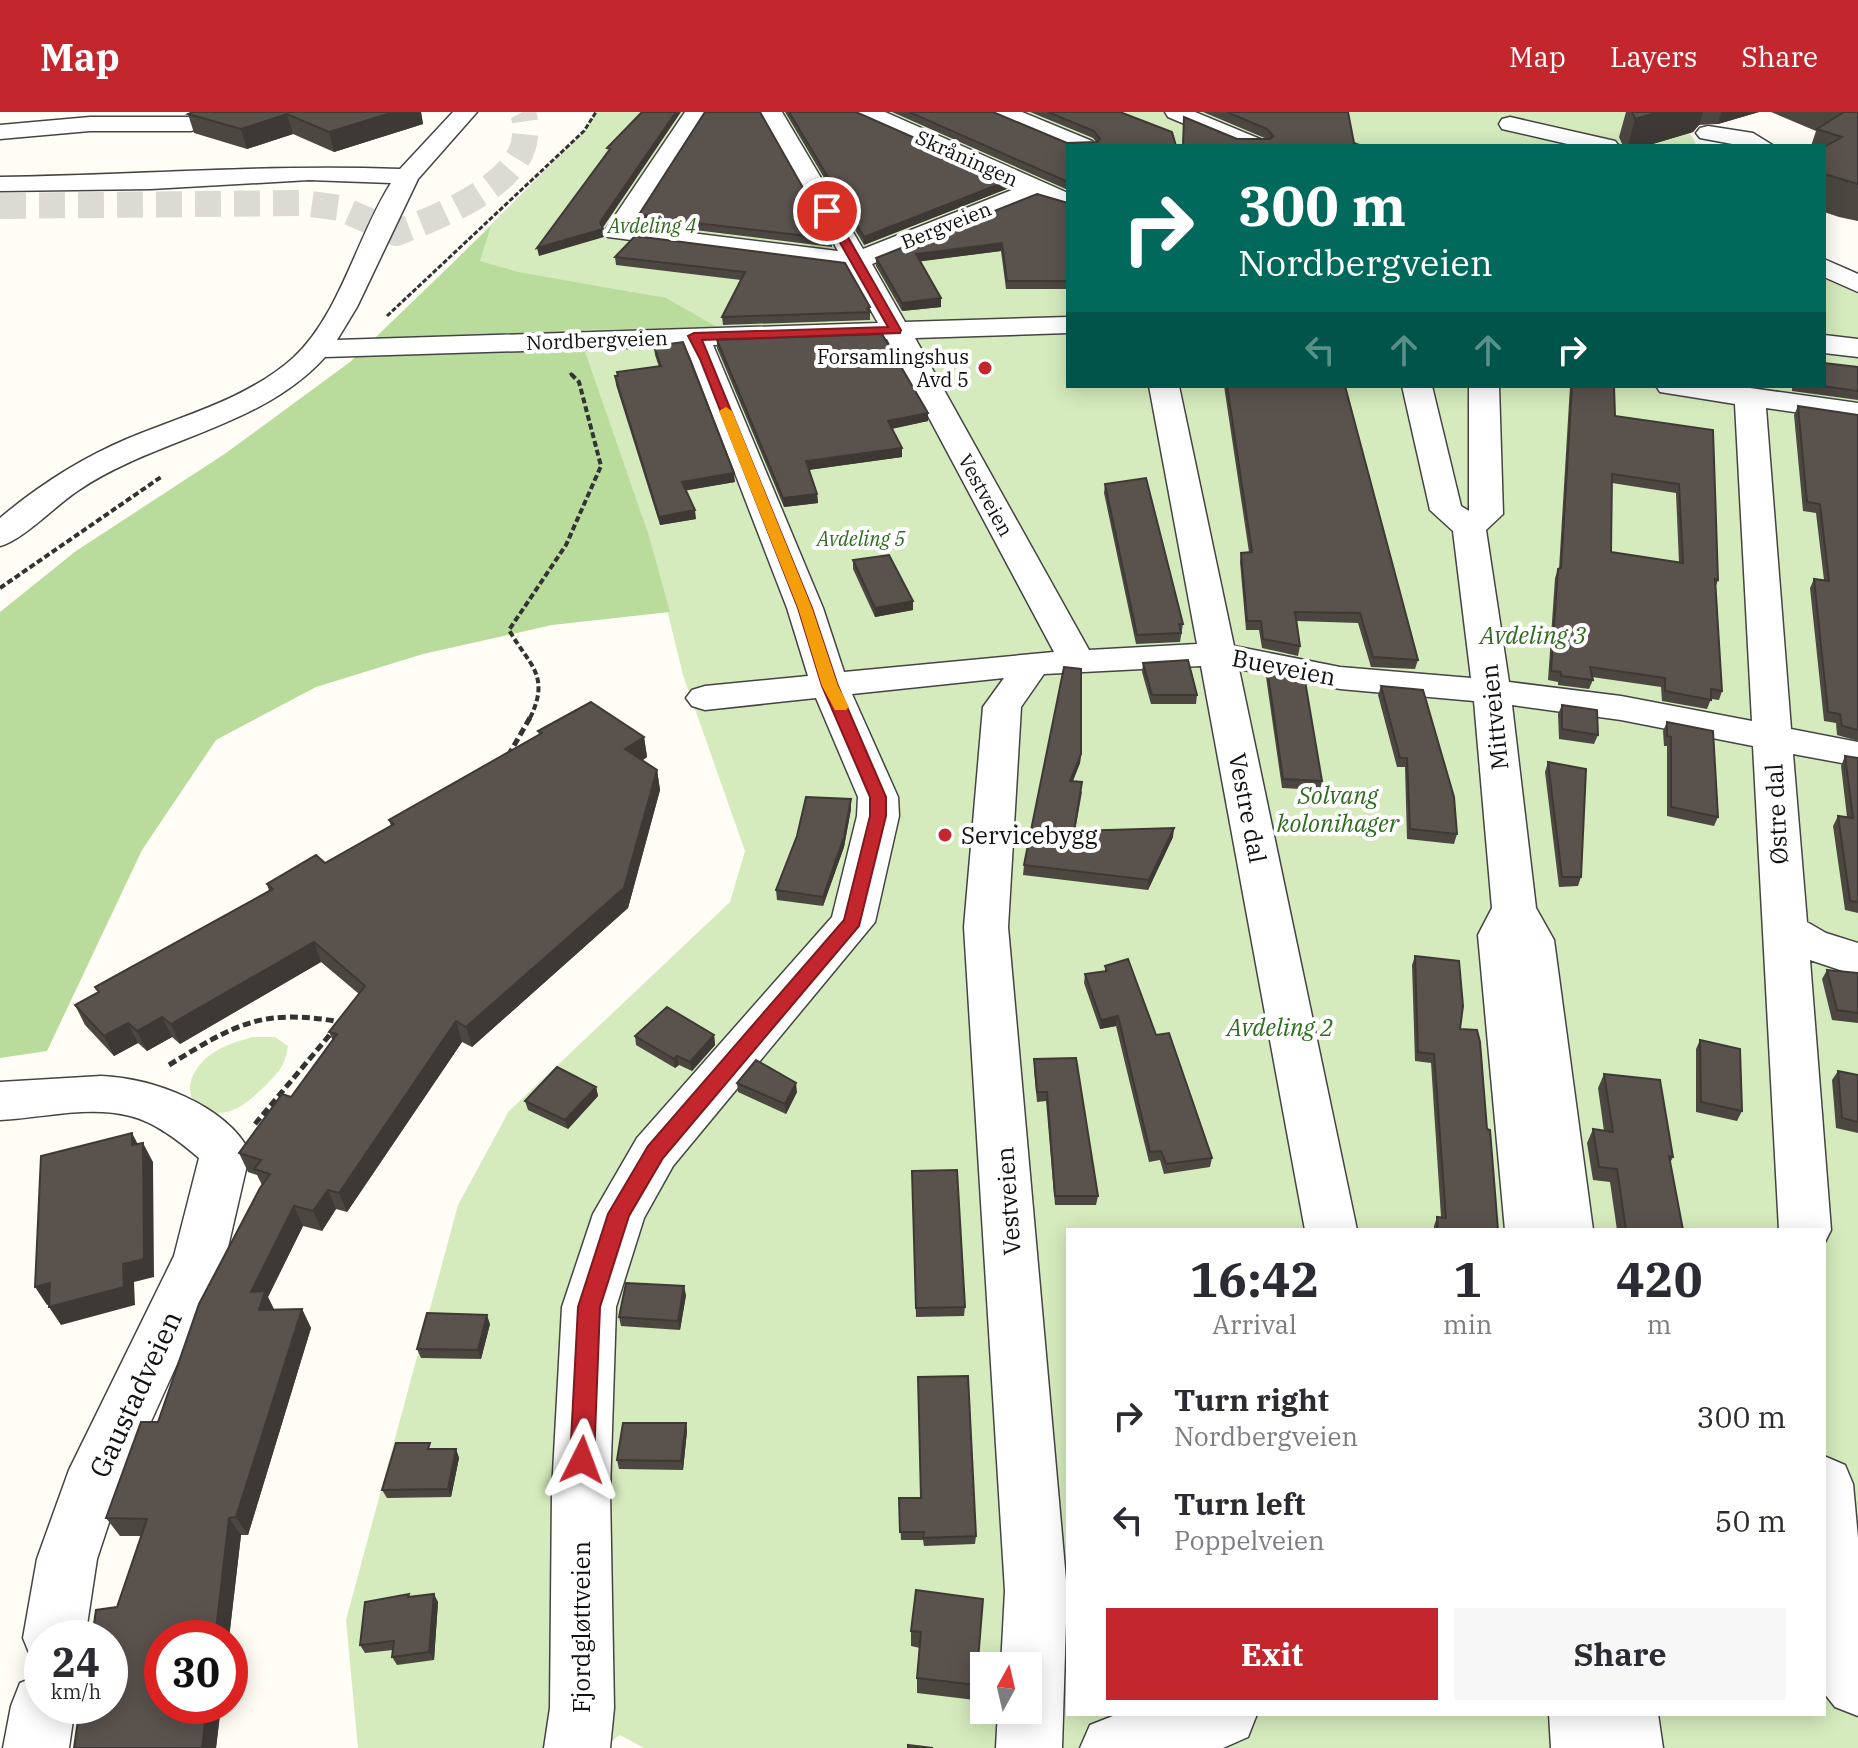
<!DOCTYPE html>
<html lang="en">
<head>
<meta charset="utf-8">
<style>
  body { margin:0; font-family:"IBM Plex Serif",serif; background:#f7f7f7; color:#2b2b33; height:100vh; display:flex; flex-direction:column; font-size:30px; white-space:nowrap }
  * { box-sizing:border-box; margin:0 }
  p { font-size:26px; color:#7c7c81 }
  .icon { flex:none; width:44px; height:44px; fill:none; stroke:currentColor; stroke-width:2; stroke-linecap:round; stroke-linejoin:round }
  .map { position:relative; flex:1; overflow:hidden }
  .panel { position:absolute; left:1066px; top:1116px; width:760px; height:488px; display:flex; flex-direction:column; background:#fff; border-radius:0px; box-shadow:0 4px 20px #0003 }
  .panel>* { flex:none }
  .banner { position:absolute; left:1066px; top:32px; width:760px; height:244px; border-radius:0px; box-shadow:0 4px 20px #0003; background:#00695c; color:#fff; overflow:hidden }
  .needle { width:52px; rotate:8deg }
  .buttons { position:absolute; left:970px; top:1540px; display:grid; gap:16px }
  .buttons a { display:grid; place-items:center; width:72px; height:72px; border-radius:0px; background:#fff; box-shadow:0 4px 20px #0003; font-size:40px }
  .speed { position:absolute; left:24px; top:1508px; display:flex; gap:16px; font-size:40px; font-weight:700; text-align:center }
  .speed>* { display:grid; place-content:center; width:104px; height:104px; border-radius:50%; background:#fff; box-shadow:0 4px 20px #0003; line-height:1 }
  .speed small { font-size:20px; font-weight:400 }
  .speed .limit { border:12px solid #d22; background:#fff; color:#111 }
  .pin { position:absolute; display:grid; place-items:center; width:68px; height:68px; color:#fff; margin:-34px; border:4px solid #fff; border-radius:50%; box-shadow:0 2px 8px #0007 }
  .me { position:absolute; width:88px; margin:-44px; rotate:3deg; stroke-linejoin:round; filter:drop-shadow(0 0 6px #0008) }
  .turn { display:flex; align-items:center; gap:28px; height:168px; padding:0 40px; font-size:36px }
  .turn .icon { width:104px; height:104px; stroke-width:2.5 }
  .turn b { display:block; font-size:56px; line-height:68px }
  .lanes { display:flex; align-items:center; height:76px; padding:0 40px; background:#0003; justify-content:center; gap:40px; direction:ltr }
  .lanes .off { opacity:.35 }
  .eta { display:flex; justify-content:space-evenly; align-items:center; height:136px; text-align:center }
  .eta b { font-size:48px; font-weight:700; line-height:56px }
  .action { display:flex; gap:16px; margin-top:auto; padding:16px 40px }
  .action a { flex:1; height:92px; border-radius:0px; background:#c4262e; color:#fff; font-size:32px; font-weight:700; line-height:92px; text-align:center }
  .action a+a { background:#f7f7f7; color:#2b2b33 }
  ul { padding:0; list-style:none }
  li { display:flex; align-items:center; gap:24px; height:104px; padding:0 40px }
  li div { flex:1 }
  li b { display:block; font-size:30px }
  li em { font-style:normal }
  header { display:flex; align-items:center; gap:48px; box-sizing:border-box; height:112px; padding:0 40px; background:#c4262e; color:#fff }
  header strong { font-size:38px }
  nav { display:flex; gap:44px; margin-inline-start:auto; font-size:28px }
  .map>svg:first-child { display:block }
</style>
</head>
<body>
<header>
<strong>Map</strong>
<nav><a>Map</a><a>Layers</a><a>Share</a></nav>
</header>
<div class="map">
<svg width="1858" height="1636" viewBox="0 0 1858 1636">
  <rect width="100%" height="100%" fill="#fffdf5"/>
  <path fill="#d5ebbd" fill-rule="evenodd" d="M596,0H1664L1680,2L1697,34H1068V274H1824V162L1858,177V1636H644L620,1623L602,1636H358L346,1508L458,1093L509,999L730,790L745,739L683,563L649,424L457,147L584,19ZM1068,1118H1824V1602H1068ZM984,1554H1028V1598H984Z
    M252,925H275L288,934C285,954 279,960 265,974C258,981 249,989 241,994C206,1015 170,984 203,949C215,936 236,930 252,925Z"/>
  <path fill="#b9dc9c" d="M491,114L480,149L518,160L666,186L717,215L584,218L581,228L649,424L670,500L552,513L423,542L316,575L216,628L142,738L47,939L0,946V500L76,439L226,341L350,250Z"/>
  <g fill="none" stroke-linecap="round" stroke-linejoin="round">
    <path stroke="#dbdad3" stroke-width="26" stroke-dasharray="26 13" stroke-linecap="butt" d="M0,94L304,91L340,96L396,121C436,106 522,73 525,24C526,15 526,7 522,0"/>
    <defs>
      <path id="minor" d="M206,0H240L237,5L191,19H90L0,27V13L90,5H189Z
        M453,0H477L418,67L357,195L337,228L878,211L847,156L608,125L604,120L685,0H707L634,114L838,139L760,0H782L863,137L1017,76L858,5L855,0H885L1068,81V97L1037,86L872,152L905,210L1068,205V221L915,226L1089,538L1197,532L1149,274H1179L1234,534L1340,555L1471,566L1453,419L1430,398L1402,274H1432L1461,394L1469,399V274H1499L1503,402L1486,418L1509,570L1621,584L1752,609L1735,292L1660,280L1656,274H1736L1858,291V309L1766,296L1791,617L1858,630V654L1793,642L1807,810L1826,821L1858,831V864L1810,848L1831,1118L1824,1132V1118H1779L1753,634L1621,608L1512,593L1536,796L1554,828L1593,1118H1505L1478,823L1492,796L1474,589L1340,577L1239,557L1357,1118H1305L1201,554L1044,562L1021,595L1008,815L1067,1479L1062,1636H996L998,1598H1028V1554H1001L1005,1479L964,815L983,595L1004,566L852,582L898,685L899,704L875,810L673,1054L644,1106L616,1195L610,1379L614,1596L610,1636H544L550,1596L552,1379L562,1195L593,1102L637,1026L832,805L857,704L858,685L816,586L705,598L692,594L686,586L692,578L705,574L808,564L787,496L691,247L685,234L325,245C261,316 156,326 79,378C57,392 22,429 0,434V406C39,373 82,346 129,326C184,303 247,287 293,246C340,203 357,124 391,71L309,68L151,77L0,79V65C134,63 267,52 400,57ZM887,227L1054,540L844,560L823,496L713,233Z
        M991,0H1022L1092,29L1096,34L1068,36L994,5Z
        M1165,0H1195L1265,29L1269,34H1237L1168,5Z
        M1510,5L1615,29L1619,34H1576L1502,17L1499,12L1502,7Z
        M1708,14L1753,21L1774,34H1743L1700,26L1696,21L1700,16Z
        M1824,147L1858,162V180L1824,165Z
        M1824,223L1858,227V245L1824,241Z
        M101,964C152,966 225,992 250,1040L226,1144L119,1380L97,1447L85,1526H42V1552L32,1548L23,1526L37,1447L69,1358L174,1144L199,1046C179,1029 155,1010 130,1004C90,993 41,1006 0,1008V970Z
        M1824,1344L1845,1353L1853,1372L1858,1426V1604L1835,1595L1824,1581Z
        M42,1562V1594H75L69,1636H3L11,1594L20,1571Z
        M1118,1602H1257L1248,1625L1223,1636H1080L1090,1613Z
        M1549,1602H1658L1663,1636H1551Z"/>
    </defs>
    <use href="#minor" stroke="#444" stroke-width="3"/>
    <path stroke="#333" stroke-width="3" stroke-dasharray="5 2" stroke-linecap="butt" d="M387,204L584,19L596,0
      M570,261L573,264"/>
    <path stroke="#333" stroke-width="4" stroke-dasharray="6 3" stroke-linecap="butt" d="M0,476L161,365
      M530,606C551,563 529,553 509,518L566,433L601,354L579,270L571,262"/>
    <path stroke="#333" stroke-width="5" stroke-dasharray="8 4" stroke-linecap="butt" d="M508,644L531,604
      M169,953C236,912 261,896 341,910
      M255,1012L333,919"/>
    <use href="#minor" fill="#fff" fill-rule="evenodd"/>
  </g>
  <path fill="#4d4742" fill-rule="evenodd" d="M421,0L423,12L334,40L293,22L247,37L194,21L188,2Z
    M785,0H856L1010,68L1009,76L864,133Z
    M892,0H993L1067,31L1096,30L1093,26L1030,0H1120L1172,20L1068,34V78Z
    M1203,0H1348L1354,31L1237,27H1267Z
    M1626,0H1759L1718,12L1699,13L1693,20L1646,34H1623L1619,25Z
    M1771,0H1858V109L1839,105L1824,100V34H1811L1816,19Z
    M1068,91V177H1006L1001,139L920,149L941,195L902,199L876,154V146Z
    M638,104L832,127V135L654,113V110L639,112Z
    M635,124L870,195V208L723,213L722,205L741,168L616,153L615,145Z
    M717,228L928,309L892,317L902,336V345L809,358L817,382L818,391L784,395L717,236Z
    M654,234L735,370L686,378L696,407L660,413L616,273L615,264L659,255L655,243Z
    M1858,255V288L1792,279V274H1824Z
    M1224,274H1345L1418,548L1415,557L1371,555L1358,511L1296,509L1300,534L1298,544L1262,536L1259,518H1246L1240,450L1241,441L1249,440Z
    M1570,274H1614L1615,304L1713,318L1718,468L1716,474L1722,579L1719,588L1711,587L1707,597L1662,589L1661,575L1592,565L1593,568L1589,577L1558,573V570L1548,568L1555,466L1558,457H1559ZM1612,371L1676,381L1679,451L1611,440Z
    M1798,294L1858,303V629L1837,623L1836,611L1824,609L1810,476L1814,467L1824,468L1816,401L1803,399L1794,303Z
    M1105,372L1183,512L1180,530L1136,532L1104,381Z
    M853,448L913,489V498L875,505L853,457Z
    M1143,551L1197,583L1196,592H1151L1142,560Z
    M1267,556L1322,669L1320,678L1282,676L1266,565Z
    M1381,574L1457,722L1454,732L1407,727L1405,655H1397L1378,583Z
    M591,590L644,625L647,645L642,649L657,658L660,678L628,796L472,935L462,930L347,1100L336,1097L322,1119L303,1114L268,1185L274,1198L302,1197L311,1216L248,1423H241L229,1526H162V1594H221L216,1636H74L80,1594H110V1526H92L96,1498L117,1495L141,1424H120L106,1406L141,1310H158L199,1192L262,1073L257,1063L248,1060L239,1041L282,982L291,985L333,929L329,920L359,882L321,850L180,932L172,925L147,939L138,931L114,944L85,913L75,893L98,880L95,875L269,779L267,772L316,743L325,751L391,714L389,708L539,623L538,619Z
    M1562,593L1598,623L1594,632L1559,627L1558,602Z
    M1667,610L1718,705L1714,714L1667,704V634H1664L1663,619Z
    M1081,642L1080,651L1073,669L1082,680L1075,719L1173,725L1148,778L1023,763L1024,753Z
    M1845,644L1858,646V801L1845,798L1833,714L1838,704L1847,705L1841,654Z
    M1548,650L1581,765L1578,774L1559,775L1545,660Z
    M851,697L844,735L823,794L777,788L776,778Z
    M1415,844L1460,917L1487,1017L1498,1118H1434V1114L1437,1105H1441L1431,951L1415,949L1412,853Z
    M1105,854L1156,923L1212,1046L1210,1055L1164,1062L1160,1048L1149,1050L1116,914L1100,917L1084,871L1085,862L1105,859Z
    M1827,858L1858,861V911L1832,908L1822,867Z
    M714,923L715,933L692,959L679,953L675,956L636,933L635,924Z
    M1700,928L1742,999L1737,1009L1696,1000V937Z
    M1034,947L1098,1084L1096,1093H1055L1046,989L1037,990L1034,956Z
    M1838,959L1858,963V1021L1836,1016L1832,968Z
    M1604,962L1673,1045L1670,1051L1683,1118H1617L1610,1070L1593,1068L1587,1031L1593,1017L1604,1019L1598,976Z
    M737,971L797,980L786,1002L738,980Z
    M596,975L598,984L568,1017L528,998L525,989Z
    M912,1059L965,1195L964,1204L916,1205Z
    M686,1183L680,1218L621,1214L619,1205Z
    M490,1212L481,1247L421,1246L417,1237Z
    M686,1311L687,1319L683,1358L619,1357L617,1348Z
    M432,1337H456L459,1346L451,1385L387,1386L382,1378Z
    M899,1386L976,1424L975,1432L924,1434L923,1428H901Z
    M410,1485L438,1490L434,1548L397,1553L392,1545L393,1538L365,1541L360,1533Z
    M983,1487L975,1588L917,1581V1566L920,1536L911,1534V1519Z"/>
  <path fill="#3f3936" d="M394,0H421L423,12L334,40L329,20Z
    M676,0H681L602,117L604,125L539,144L537,136L600,110Z
    M1659,0H1703L1699,13L1693,20L1646,34H1628L1635,7Z
    M1721,0H1759L1718,12Z
    M287,2L293,22L247,37L241,17Z
    M1010,68L1009,76L864,133V125Z
    M657,102L653,106L654,110L639,112L638,104Z
    M1002,131L1001,139L916,150V142Z
    M941,186V195L902,199V191Z
    M928,301V309L889,317L888,309Z
    M902,336V345L807,358L806,349Z
    M734,361L735,370L683,379L682,370Z
    M817,382L818,391L784,395L783,386Z
    M695,398L696,407L660,413L659,405Z
    M913,489V498L875,505V496Z
    M644,625L647,645L629,657L625,637Z
    M1081,642L1080,651L1069,678L1070,669Z
    M657,658L660,678L628,796L472,935L466,915Z
    M851,687V697L844,735L823,794V785Z
    M1174,716L1173,725L1148,778L1149,768Z
    M314,830L321,850L180,932L171,912Z
    M1118,904L1116,914L1100,917L1101,908Z
    M162,905L172,925L147,939L137,919Z
    M456,909L462,930L347,1100L339,1081Z
    M128,911L138,931L114,944L104,924Z
    M714,923L715,933L692,959L690,950Z
    M677,944L679,953L675,956L674,947Z
    M796,971L797,980L786,1002L785,992Z
    M596,975L598,984L568,1017L565,1008Z
    M132,1021L142,1040L132,1033Z
    M143,1031L153,1050L154,1165L134,1170L135,1193L61,1213L49,1195Z
    M328,1078L336,1097L322,1119L313,1099Z
    M294,1094L303,1114L268,1185L275,1199L259,1198L251,1180Z
    M50,1171L62,1189L47,1193L35,1175Z
    M684,1174L686,1183L680,1218L678,1209Z
    M302,1197L311,1216L248,1423L236,1405Z
    M487,1203L490,1212L481,1247L478,1238Z
    M686,1311L687,1319L683,1358L681,1349Z
    M456,1337L459,1346L451,1385L448,1377Z
    M229,1406L241,1423L229,1526H215Z
    M434,1482L438,1490L434,1548L429,1540Z
    M207,1594H221L216,1636H202Z"/>
  <path fill="#5a524d" stroke="#3f3936" stroke-width="2" fill-rule="evenodd" d="M193,0H394L329,20L287,2L241,17L188,2Z
    M642,0H676L600,110L603,117L537,136L610,37L607,36Z
    M705,0H760L832,127L653,106L657,102L638,104Z
    M789,0H856L1010,68L864,125Z
    M909,0H993L1067,31L1097,30L1100,27L1094,19L1048,0H1120L1172,20L1176,34H1068V70Z
    M1227,0H1348L1354,31L1362,34H1183L1184,5L1237,27H1270L1273,24L1267,17Z
    M1632,0H1659L1635,7Z
    M1844,0H1858V72L1824,62V35L1842,25L1817,17Z
    M1037,82L1068,91V169H1007L1002,131L916,142L941,186L902,191L876,146Z
    M635,124L845,151L870,195L867,196L870,200L722,205L745,160L615,145Z
    M882,222L928,301L888,309L902,336L806,349L817,382L783,386L717,228Z
    M683,230L734,361L682,370L695,398L659,405L615,264H618L617,260L661,254L654,234Z
    M1824,251L1858,255V279L1822,274H1824Z
    M1227,274H1345L1418,548L1373,545L1360,501L1295,500L1300,534L1263,527L1261,509H1247L1241,441L1252,440Z
    M1572,274H1614L1615,304L1713,318L1718,468L1715,467L1722,579L1711,577V588L1665,579V566L1590,555L1593,568L1561,564V560L1551,559L1558,457L1561,456ZM1612,362L1679,372L1683,451L1611,440Z
    M1798,294L1858,303V618L1842,614L1840,602L1828,600L1814,467L1829,469L1820,392L1807,390Z
    M1146,366L1183,512H1179L1181,521L1137,523L1105,372Z
    M889,443L913,489L875,496L853,448Z
    M1188,548L1197,583H1152L1143,551Z
    M1064,555L1081,557V642L1070,669L1082,670L1074,719L1174,716L1149,768L1024,753Z
    M1267,556L1304,563L1322,669L1283,667Z
    M1381,574L1423,578L1454,685L1457,722L1410,717L1407,646H1400Z
    M591,590L644,625L625,637L657,658L624,776L466,915L456,909L339,1081L328,1078L313,1099L294,1094L251,1180L265,1179L259,1198L302,1197L236,1405L229,1406L215,1526H162V1594H207L202,1636H74L80,1594H110V1526H92L96,1498L117,1495L147,1407L106,1406L141,1310H158L199,1192L260,1076L270,1062L254,1057L261,1048L239,1041L282,982L291,985L337,922L329,920L365,874L314,830L171,912L162,905L137,919L128,911L104,924L75,893L99,880L95,875L273,777L267,772L316,743L325,751L394,712L389,708L542,621L538,619Z
    M1562,593L1597,598L1598,623L1562,617Z
    M1667,610L1713,619L1718,705L1671,695V625L1667,624Z
    M1845,644L1858,646V790L1850,789L1838,704L1853,706Z
    M1548,650L1586,657L1581,765H1562Z
    M806,685L851,687L844,725L823,785L776,778L797,724Z
    M1415,844L1459,849L1463,894L1460,917L1477,918L1480,930L1487,1017L1490,1018L1498,1118H1438L1437,1105L1446,1106L1434,942L1418,940Z
    M1128,847L1156,923L1169,921L1212,1046L1166,1052L1161,1039L1150,1040L1118,904L1101,908L1085,862L1107,859L1105,854Z
    M1827,858L1858,861V901L1837,898Z
    M667,895L714,923L690,950L677,944L674,947L635,924Z
    M1700,928L1740,937L1742,999L1701,990Z
    M1076,946L1098,1084H1055L1047,980H1037L1034,947Z
    M756,948L796,971L785,992L737,971Z
    M557,955L596,975L565,1008L525,989Z
    M1838,959L1858,963V1010L1842,1006Z
    M1604,962L1660,968L1673,1045L1669,1044L1683,1118H1626L1617,1057L1599,1055L1593,1017L1613,1020Z
    M132,1021V1033L143,1031L144,1147L123,1152L124,1175L49,1195L50,1171L35,1175L41,1044Z
    M957,1058L965,1195L916,1196L912,1059Z
    M626,1171L684,1174L678,1209L619,1205Z
    M427,1201L487,1203L478,1238L417,1237Z
    M968,1264L976,1424L923,1426L924,1420H900L899,1386H921L918,1265Z
    M623,1311H686L681,1349L617,1348Z
    M396,1331H430L428,1337H456L448,1377L382,1378Z
    M916,1478L983,1487L976,1573L917,1566L921,1520L911,1519Z
    M409,1482L408,1485L434,1482L429,1540L392,1545L394,1529L360,1533L365,1490Z
    M908,1633L933,1636H908Z"/>
  <path fill="#c4262e" stroke="#7f191e" stroke-width="2" d="M827,96L833,99L901,218L900,221L702,228L812,496L838,574L886,685V704L859,814L663,1046L629,1104L600,1195L594,1348L590,1356L582,1359L574,1356L570,1348L578,1195L608,1102L648,1034L844,808L870,704V685L822,574L798,496L700,247L688,224L694,221L888,215L822,99Z"/>
  <path fill="#f59e0b" d="M726,295L732,299L812,496L838,574L849,595L846,598H835L822,574L798,496L719,299Z"/>
  <g fill="#c4262e" stroke="#fff" stroke-width="3">
    <circle cx="985" cy="256" r="8"/>
    <circle cx="945" cy="723" r="8"/>
  </g>
  <g text-anchor="middle" dominant-baseline="central" stroke-width="8" stroke-linejoin="round" paint-order="stroke">
    <g font-size="20" fill="#111" stroke="#fff">
      <text transform="translate(967 46) rotate(24)">Skråningen</text>
      <text transform="translate(946 113) rotate(-22)">Bergveien</text>
      <text transform="translate(597 228) rotate(-2)">Nordbergveien</text>
      <text transform="translate(986 383) rotate(61)">Vestveien</text>
    </g>
    <g font-size="20" font-style="italic" fill="#2f6b1f" stroke="#fff">
      <text x="652" y="113">Avdeling 4</text>
      <text x="861" y="426">Avdeling 5</text>
    </g>
    <g font-size="20" fill="#111" stroke="#fff" text-anchor="end">
      <text x="969" y="244">Forsamlingshus<tspan x="969" dy="23">Avd 5</tspan></text>
    </g>
    <g font-size="24" font-style="italic" fill="#2f6b1f" stroke="#fff">
      <text x="1533" y="523">Avdeling 3</text>
      <text x="1338" y="683">Solvang<tspan x="1338" dy="28">kolonihager</tspan></text>
      <text x="1280" y="915">Avdeling 2</text>
    </g>
    <g font-size="24" fill="#111" stroke="#fff">
      <text transform="translate(1284 555) rotate(11)">Bueveien</text>
      <text transform="translate(1494 605) rotate(-96)">Mittveien</text>
      <text transform="translate(1248 696) rotate(79)">Vestre dal</text>
      <text transform="translate(1776 702) rotate(-93)">Østre dal</text>
      <text transform="translate(1008 1089) rotate(-94)">Vestveien</text>
      <text transform="translate(581 1515) rotate(-90)">Fjordgløttveien</text>
    </g>
    <g font-size="24" fill="#111" stroke="#fff" text-anchor="start">
      <text x="961" y="723">Servicebygg</text>
    </g>
    <g font-size="28" fill="#111" stroke="#fff">
      <text transform="translate(135 1282) rotate(-65)">Gaustadveien</text>
    </g>
  </g>
</svg>
<div class="buttons">
<a><svg class="needle" viewBox="-14 -14 28 28"><path d="M0-13l5 13h-10z" fill="#e53935"/><path d="M0 13l5-13h-10z" fill="#7c7c81"/></svg></a>
</div>
<div class="speed"><div>24<small>km/h</small></div><div class="limit">30</div></div>
<div class="pin" style="left:827px;top:99px;background:#d93025"><svg class="icon" aria-label="arrive" viewBox="0 0 24 24"><path d="M6 21V4h12l-3 4 3 4H6"/></svg></div>
<svg class="me" style="left:582px;top:1348px" viewBox="-20 -20 40 40"><path d="M0-17L14 15 0 8-14 15z" fill="#c4262e" stroke="#fff" stroke-width="4"/></svg>
<div class="banner">
<div class="turn"><svg class="icon" aria-label="right" viewBox="0 0 24 24"><path d="M7 20v-9h11M14 6l5 5-5 5"/></svg><div><b>300 m</b>Nordbergveien</div></div>
<div class="lanes"><svg class="icon off" aria-label="left" viewBox="0 0 24 24"><path d="M17 20v-9H6M10 6l-5 5 5 5"/></svg><svg class="icon off" aria-label="ahead" viewBox="0 0 24 24"><path d="M12 20V5M6 11l6-6 6 6"/></svg><svg class="icon off" aria-label="ahead" viewBox="0 0 24 24"><path d="M12 20V5M6 11l6-6 6 6"/></svg><svg class="icon" aria-label="right" viewBox="0 0 24 24"><path d="M7 20v-9h11M14 6l5 5-5 5"/></svg></div>
</div>
<section class="panel">
<div class="eta">
<div><b>16:42</b><p>Arrival</p></div>
<div><b>1</b><p>min</p></div>
<div><b>420</b><p>m</p></div>
</div>
<ul>
<li><svg class="icon" aria-label="right" viewBox="0 0 24 24"><path d="M7 20v-9h11M14 6l5 5-5 5"/></svg><div><b>Turn right</b><p>Nordbergveien</p></div><em>300 m</em></li>
<li><svg class="icon" aria-label="left" viewBox="0 0 24 24"><path d="M17 20v-9H6M10 6l-5 5 5 5"/></svg><div><b>Turn left</b><p>Poppelveien</p></div><em>50 m</em></li>
</ul>
<div class="action"><a>Exit</a><a>Share</a></div>
</section>
</div>
</body>
</html>
